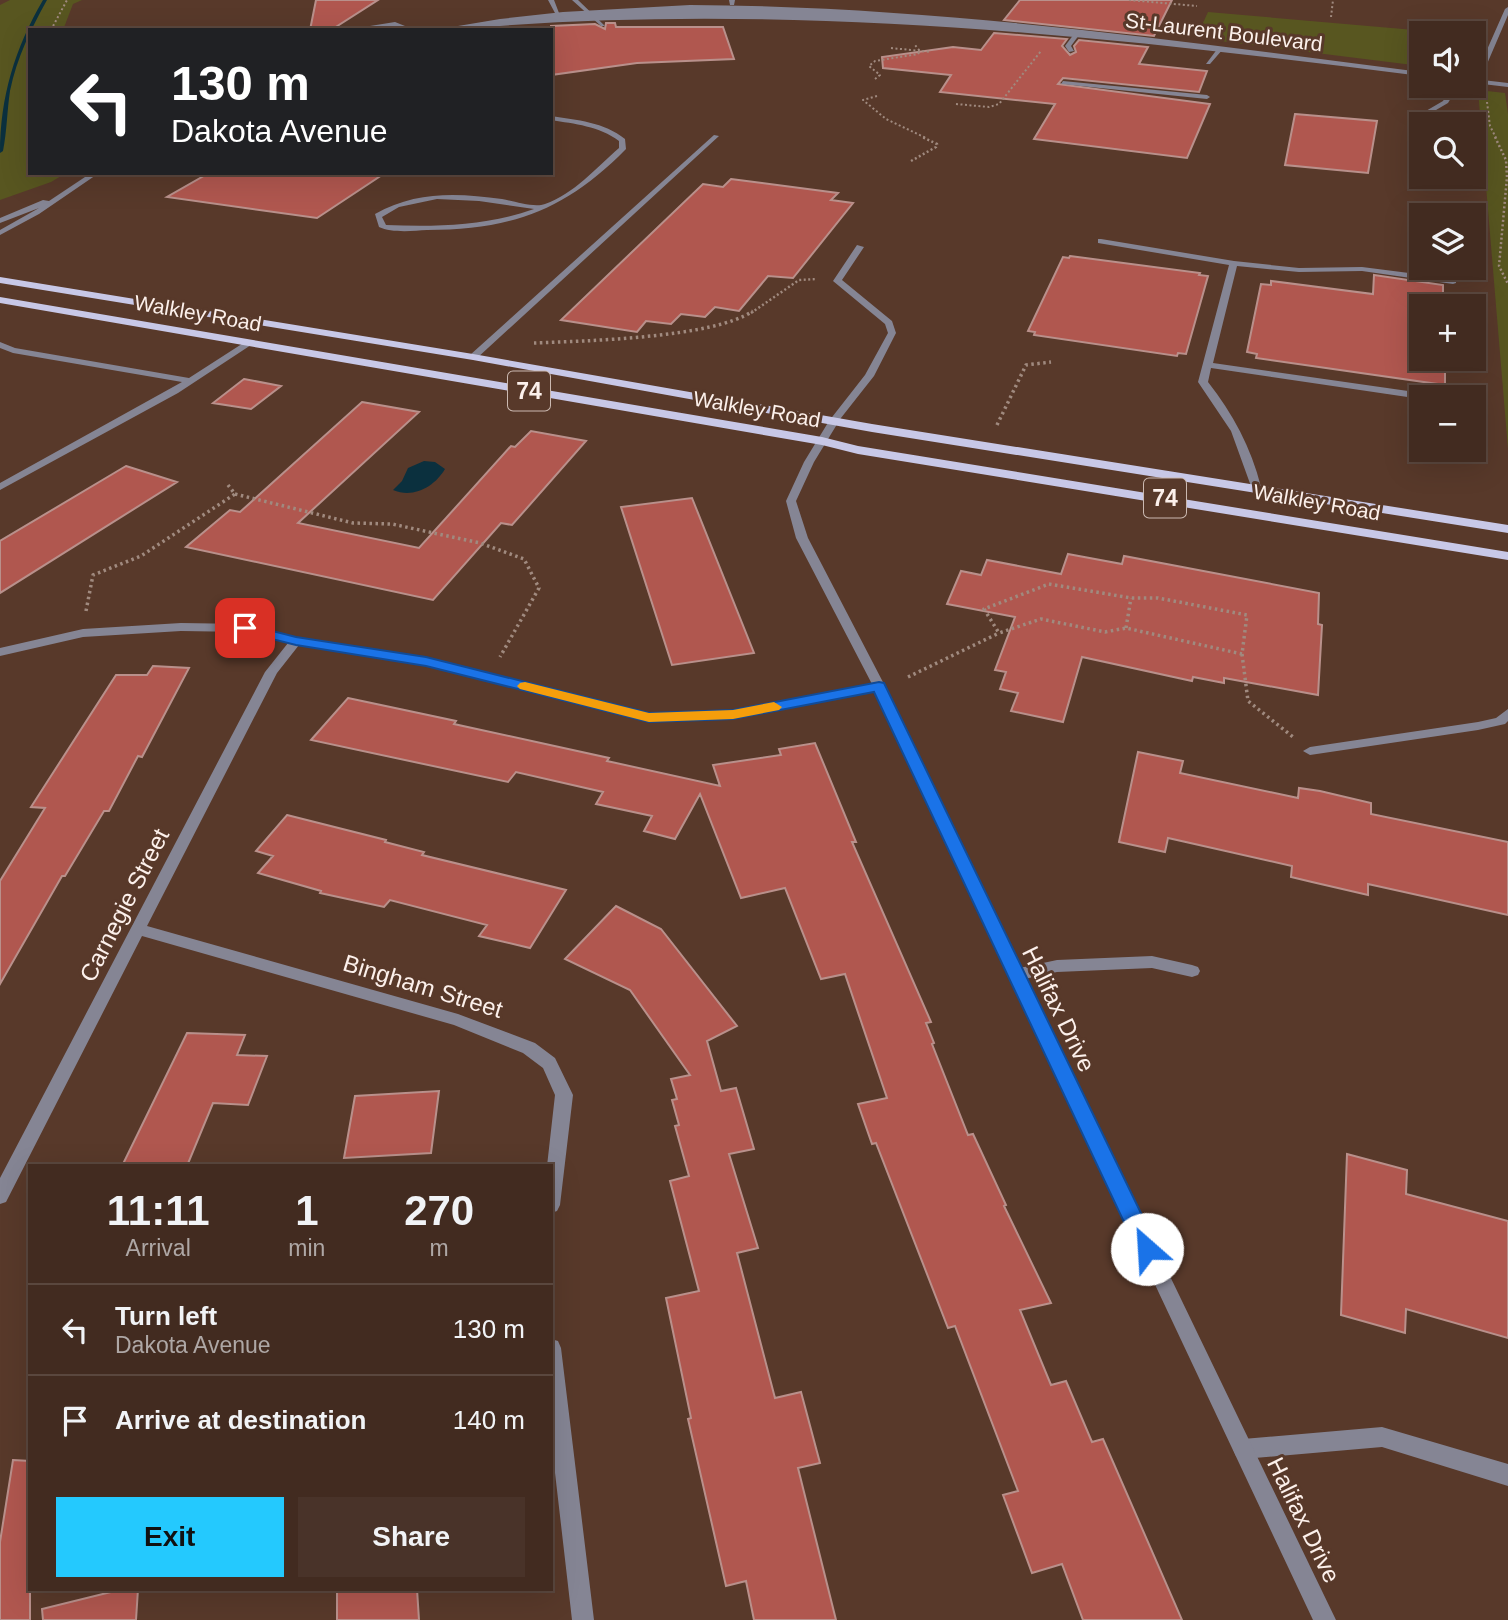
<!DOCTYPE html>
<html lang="en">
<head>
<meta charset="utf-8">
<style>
  body { margin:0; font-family:Arial,sans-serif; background:#493329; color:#f1f3f6; height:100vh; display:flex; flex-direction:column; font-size:26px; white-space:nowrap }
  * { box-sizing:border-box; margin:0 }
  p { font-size:23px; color:#aea7a5 }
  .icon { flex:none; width:38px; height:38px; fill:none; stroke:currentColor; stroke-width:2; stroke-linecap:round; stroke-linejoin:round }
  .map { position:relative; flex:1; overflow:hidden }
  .sheet { position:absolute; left:28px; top:1164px; width:525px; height:427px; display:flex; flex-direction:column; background:#422b20; border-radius:0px; box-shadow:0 7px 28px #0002,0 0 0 2px #5a473e }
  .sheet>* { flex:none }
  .hud { position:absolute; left:28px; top:28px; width:525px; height:147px; border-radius:0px; box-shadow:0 7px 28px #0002,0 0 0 2px #5a473e; background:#202124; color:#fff; overflow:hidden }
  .tools { position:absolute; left:1409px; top:21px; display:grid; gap:14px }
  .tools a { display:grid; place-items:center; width:77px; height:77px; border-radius:0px; background:#422b20; box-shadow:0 7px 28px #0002,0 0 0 2px #5a473e; font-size:35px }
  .pin { position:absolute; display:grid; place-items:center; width:60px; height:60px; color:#fff; margin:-30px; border-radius:14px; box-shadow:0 4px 10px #0006 }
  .me { position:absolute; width:77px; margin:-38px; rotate:334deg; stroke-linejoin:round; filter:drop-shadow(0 0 5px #0008) }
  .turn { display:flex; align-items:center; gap:24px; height:147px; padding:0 28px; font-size:32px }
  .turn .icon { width:91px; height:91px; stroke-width:2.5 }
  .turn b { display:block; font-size:49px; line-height:60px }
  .eta { display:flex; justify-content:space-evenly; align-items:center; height:119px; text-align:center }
  .eta b { font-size:42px; font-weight:600; line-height:49px }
  .button { display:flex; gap:14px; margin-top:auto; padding:14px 28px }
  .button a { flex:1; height:80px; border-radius:0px; background:#24c9fe; color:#111; font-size:28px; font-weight:600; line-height:80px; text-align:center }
  .button a+a { background:#493329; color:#f1f3f6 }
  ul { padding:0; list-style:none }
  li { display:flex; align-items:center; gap:21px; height:91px; padding:0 28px; border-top:2px solid #5a473e }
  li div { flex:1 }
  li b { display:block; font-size:26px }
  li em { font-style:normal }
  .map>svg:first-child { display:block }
</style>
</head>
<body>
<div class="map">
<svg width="1508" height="1620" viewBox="0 0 1508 1620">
  <rect width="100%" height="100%" fill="#58392a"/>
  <path fill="#585620" d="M10,0H82L73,4L63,30H30V173H66L51,182L0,200V5Z
    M1208,12L1449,33H1421V66L1196,38Z
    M1478,90L1505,93L1508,114V449Z"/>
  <path fill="#0b303e" d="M424,461L435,462L445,469C435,486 414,499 393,490L402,481L408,468Z"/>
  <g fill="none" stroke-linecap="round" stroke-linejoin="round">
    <path fill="#0b303e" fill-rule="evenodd" d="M43,0H47C31,29 17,57 10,91C7,111 7,131 3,151L0,153C0,97 15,48 43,0Z"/>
  </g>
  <path fill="#b0574f" stroke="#b9908b" stroke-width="2" d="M316,0H378L331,30H310Z
    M1020,0H1172L1154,36L1004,20Z
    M606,23H615L616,27H723L734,59L637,63L551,75V26L595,24L605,29Z
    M994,33L1067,39L1062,46L1070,55L1076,52L1074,46L1079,40L1148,47L1139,64L1207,71L1199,92L1063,78L1058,84L1210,104L1187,158L1034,139L1055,104L940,92L951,75L883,68L882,57L953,47L981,50Z
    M1295,114L1377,121L1368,173L1285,165Z
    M209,173H385L317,218L167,197Z
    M731,179L838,193L831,200L853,203L793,278L768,276L739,311L715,307L705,317L681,314L671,324L646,321L637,332L561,320L703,184L723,187Z
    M1070,256L1200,273L1199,275L1208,276L1186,354L1178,353L1177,356L1034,335L1035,332L1028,331L1063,257L1069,258Z
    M1374,275L1443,285V306H1421V359H1445V385L1256,358L1257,354L1247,352L1261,284L1271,285V281L1373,294Z
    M244,379L281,386L251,409L213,403Z
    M362,402L419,412L298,523L419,548L511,446L515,447L531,431L586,441L512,525L501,523L433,600L186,547L230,510L240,512Z
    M126,466L177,482L0,593V541Z
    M692,498L754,653L672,665L621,507Z
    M1068,554L1122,564L1124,556L1319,593L1318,624L1322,625L1318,695L1224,678V683L1193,677L1192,681L1082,657L1063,722L1011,711L1018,693L1000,689L1006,672L995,670L1015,617L947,604L961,571L981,575L987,560L1061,574Z
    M153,666L189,668L142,757L138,756L109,811H104L65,876H62L0,984V881L45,808L31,807L116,675H147Z
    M348,698L456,721L454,724L609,758L607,761L720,786L713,765L781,755L779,749L815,743L856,842H852L931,1022L926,1023L934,1043L932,1044L968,1135L973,1134L1006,1205L1004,1206L1051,1303L1020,1310L1051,1385L1066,1381L1092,1442L1103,1439L1182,1620H1083L1062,1564L1032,1573L1003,1495L1018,1491L955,1326L948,1328L876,1143L872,1144L858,1104L887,1098L845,974L821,979L785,888L741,898L700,794L675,839L644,831L652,816L596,804L603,792L516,772L508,782L311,740Z
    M1138,752L1183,761L1180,773L1298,798L1299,788L1320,791L1371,803V814L1508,842V915L1368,884V895L1312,882L1291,877L1292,866L1168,838L1165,852L1119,842Z
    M287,815L386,840L385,842L424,852L422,855L566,890L530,948L479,936L487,925L390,900L384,907L320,893L321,891L258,873L273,856L256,851Z
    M616,906L661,929L737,1026L707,1041L721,1091L736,1088L754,1149L729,1154L758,1248L737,1253L775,1398L801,1392L820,1463L798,1468L836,1620H754L746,1581L726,1586L688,1419L691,1418L666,1298L699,1291L670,1181L689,1176L675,1126L679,1125L672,1100L677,1099L671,1079L690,1075L630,990L565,959Z
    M187,1033L245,1035L237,1055L267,1056L248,1105L213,1103L187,1166H122Z
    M439,1091L431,1153L344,1158L355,1096Z
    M1347,1154L1407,1170L1406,1194L1508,1221V1338L1406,1309L1405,1333L1341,1315Z
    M13,1460L30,1461V1620H0V1542Z
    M123,1589H138L136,1620H43L42,1609Z
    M337,1589H417L419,1620H337Z"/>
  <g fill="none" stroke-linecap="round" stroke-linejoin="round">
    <path stroke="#a08a7f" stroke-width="2" stroke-dasharray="2 2.5" stroke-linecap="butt" d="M1129,0L1197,6
      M1331,17L1333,0
      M51,30L67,0
      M891,48L931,52
      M875,79L880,75L869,66L875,61L918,54L920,51L915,45
      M877,96L863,100L886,119L926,138
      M1487,102L1490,126L1496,138
      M956,104L989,107L999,104L1041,51"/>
    <path stroke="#a08a7f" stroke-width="2.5" stroke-dasharray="2 2.5" stroke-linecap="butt" d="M1495,137L1506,160L1507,177L1499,266L1508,284
      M911,161L936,147L937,144L922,137
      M751,313L799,280L817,279"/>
    <path stroke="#a08a7f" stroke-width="3.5" stroke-dasharray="2.5 3.5" stroke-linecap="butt" d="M534,343C585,341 713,338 753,311
      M997,425L1026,365L1051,362
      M235,494L353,523L392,524L480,543L524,559L539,588L500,657
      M1049,584L1131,598H1158L1247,615L1242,654L1126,628L1105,632L1041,619L999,633L984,609Z
      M86,611L93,575L141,556L235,494L228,485
      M1126,628L1131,598
      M1242,654L1248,701L1293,737
      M908,677L999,633"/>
    <path fill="#858594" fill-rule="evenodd" d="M548,0H554L559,13H555Z
      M572,0H578L605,26H601Z
      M729,0H735L734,5H730Z
      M395,22L415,30L395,26L345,30Z
      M1077,30L1082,31L1071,46L1074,51L1069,52L1065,46Z
      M1218,48L1223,49L1210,64H1206Z
      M1063,81L1207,95L1210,97L1207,99L1061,84Z
      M1452,86H1458L1448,103L1424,117L1422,124H1417L1419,115L1443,101Z
      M551,116C577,120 604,122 625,139L626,149C566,210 512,230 427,230C413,231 391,233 379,227L375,214C416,191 457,193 502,199C514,201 534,208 545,204C574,194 596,168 619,148V141C599,126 575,124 551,120ZM437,199L479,201L534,209C486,226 436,227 386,225L382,217L399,207Z
      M714,135L719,136L476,359H470V355Z
      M1101,239L1234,261L1299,268L1362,267L1456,279V283L1453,284L1362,271L1299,272L1237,266L1213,363L1429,394L1434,397L1421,399L1211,368L1208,382C1233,414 1251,447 1261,487L1260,489H1252L1231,431L1198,382L1229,265L1098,243V239Z
      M857,245L864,247L842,280L892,321L896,333L874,376L837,423L834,424L829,421L865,375L888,333L885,324L833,281Z
      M248,340L251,341V345L178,393L0,490V483L182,382L13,353L0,348V342L15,348L189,378Z
      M1508,709V721L1505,724L1478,730L1310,755L1303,751L1310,747L1478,722L1496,718Z
      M1152,956L1192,965L1198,967L1200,971L1198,975L1192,977L1152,968L1057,972L1015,981L1009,979L1007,975L1009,971L1015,969L1057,960Z
      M1382,1427L1508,1464V1486L1382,1447L1243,1459L1236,1456L1233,1449L1236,1442L1243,1439Z"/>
    <path fill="#858594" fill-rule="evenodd" d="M1508,7V15L1484,71L1474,77V73L1478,70L1505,9Z
      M181,623L245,624L296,637L426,658L649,713L733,711L879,682L885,686L879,690L733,719L649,721L426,666L299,645L277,673L147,926L458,1014L535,1043L555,1058L573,1095L560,1205L557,1211L551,1213V1166H547L555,1095L543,1068L523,1053L454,1025L142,936L6,1202L0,1204V1178L265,672L288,643L245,632L181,631L83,637L0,656V648L83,629Z
      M551,1339L558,1341L561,1348L594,1620H572L551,1438Z"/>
    <path fill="#858594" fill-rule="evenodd" d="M690,5C935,6 1178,41 1421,72V76C1100,35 773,0 450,30H434L500,19L563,12Z
      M1474,79L1508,83V87L1474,83Z
      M91,173H99L39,214L0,235V230L39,208L0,223V218L43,200L49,201Z
      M834,418L839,421L814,462L796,501L808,538L885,686L1336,1620H1313L873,686L796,538L786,501L804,462L829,421Z"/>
    <path fill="#c8c8e7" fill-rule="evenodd" d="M0,277L473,354L872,424L1508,525V533L872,432L473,360L0,283Z
      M0,297L822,437L858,446L1508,552V560L858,454L822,445L0,303Z"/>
  </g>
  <path fill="#1a73e8" stroke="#114b97" stroke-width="2" d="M245,624L296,637L426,657L649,713L733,710L879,682L884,683L1155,1242L1158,1249L1155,1256L1147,1259L1140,1256L874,692L733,719L649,722L426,666L296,645L240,631V625Z"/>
  <path fill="#f59e0b" d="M525,682L649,713L733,710L774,702L782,707L779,710L733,719L649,722L520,689L517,686L520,683Z"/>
  <g text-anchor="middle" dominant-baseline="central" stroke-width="6" stroke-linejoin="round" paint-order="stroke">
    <g font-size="21" fill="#fcf0eb" stroke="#58392a">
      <text transform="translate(1224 32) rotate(7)">St-Laurent Boulevard</text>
      <text transform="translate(198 313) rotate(10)">Walkley Road</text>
      <text transform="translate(757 409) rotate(10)">Walkley Road</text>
      <text transform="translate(1317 502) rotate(10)">Walkley Road</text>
    </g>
    <g fill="#58392a" stroke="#cbb9b1" stroke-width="2">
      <rect x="508" y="371.5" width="42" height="39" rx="5"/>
      <rect x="1144" y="478.5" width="42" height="39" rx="5"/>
    </g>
    <g font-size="23" font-weight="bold" fill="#fcf0eb">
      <text x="529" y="391">74</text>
      <text x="1165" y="498">74</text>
    </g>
    <g font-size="24" fill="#fcf0eb" stroke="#58392a">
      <text transform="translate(124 905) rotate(-63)">Carnegie Street</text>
      <text transform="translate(423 986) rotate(17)">Bingham Street</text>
      <text transform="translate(1059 1009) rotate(64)">Halifax Drive</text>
      <text transform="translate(1304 1520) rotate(64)">Halifax Drive</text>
    </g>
  </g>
</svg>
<div class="tools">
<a><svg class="icon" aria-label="sound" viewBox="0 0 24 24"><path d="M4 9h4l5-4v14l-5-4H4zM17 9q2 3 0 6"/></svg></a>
<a><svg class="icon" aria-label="search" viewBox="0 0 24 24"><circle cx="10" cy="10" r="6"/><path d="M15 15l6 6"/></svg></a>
<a><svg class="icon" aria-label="layers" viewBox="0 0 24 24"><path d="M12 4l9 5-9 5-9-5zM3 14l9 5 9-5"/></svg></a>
<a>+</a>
<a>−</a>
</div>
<div class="pin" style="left:245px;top:628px;background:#d93025"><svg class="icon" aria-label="arrive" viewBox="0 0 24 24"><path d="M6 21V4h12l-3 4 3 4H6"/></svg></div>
<svg class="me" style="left:1147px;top:1249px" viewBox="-20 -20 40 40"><circle r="19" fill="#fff"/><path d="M0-13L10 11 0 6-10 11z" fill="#1a73e8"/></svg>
<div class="hud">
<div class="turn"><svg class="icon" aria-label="left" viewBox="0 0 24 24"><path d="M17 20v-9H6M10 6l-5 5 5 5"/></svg><div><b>130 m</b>Dakota Avenue</div></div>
</div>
<section class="sheet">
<div class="eta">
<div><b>11:11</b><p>Arrival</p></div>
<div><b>1</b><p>min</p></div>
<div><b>270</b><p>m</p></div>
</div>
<ul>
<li><svg class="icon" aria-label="left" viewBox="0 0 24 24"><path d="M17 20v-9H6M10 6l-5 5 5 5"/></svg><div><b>Turn left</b><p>Dakota Avenue</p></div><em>130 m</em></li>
<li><svg class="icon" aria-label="arrive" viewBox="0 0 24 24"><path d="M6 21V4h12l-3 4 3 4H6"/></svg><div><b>Arrive at destination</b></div><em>140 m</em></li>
</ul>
<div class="button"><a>Exit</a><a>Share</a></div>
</section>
</div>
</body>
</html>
